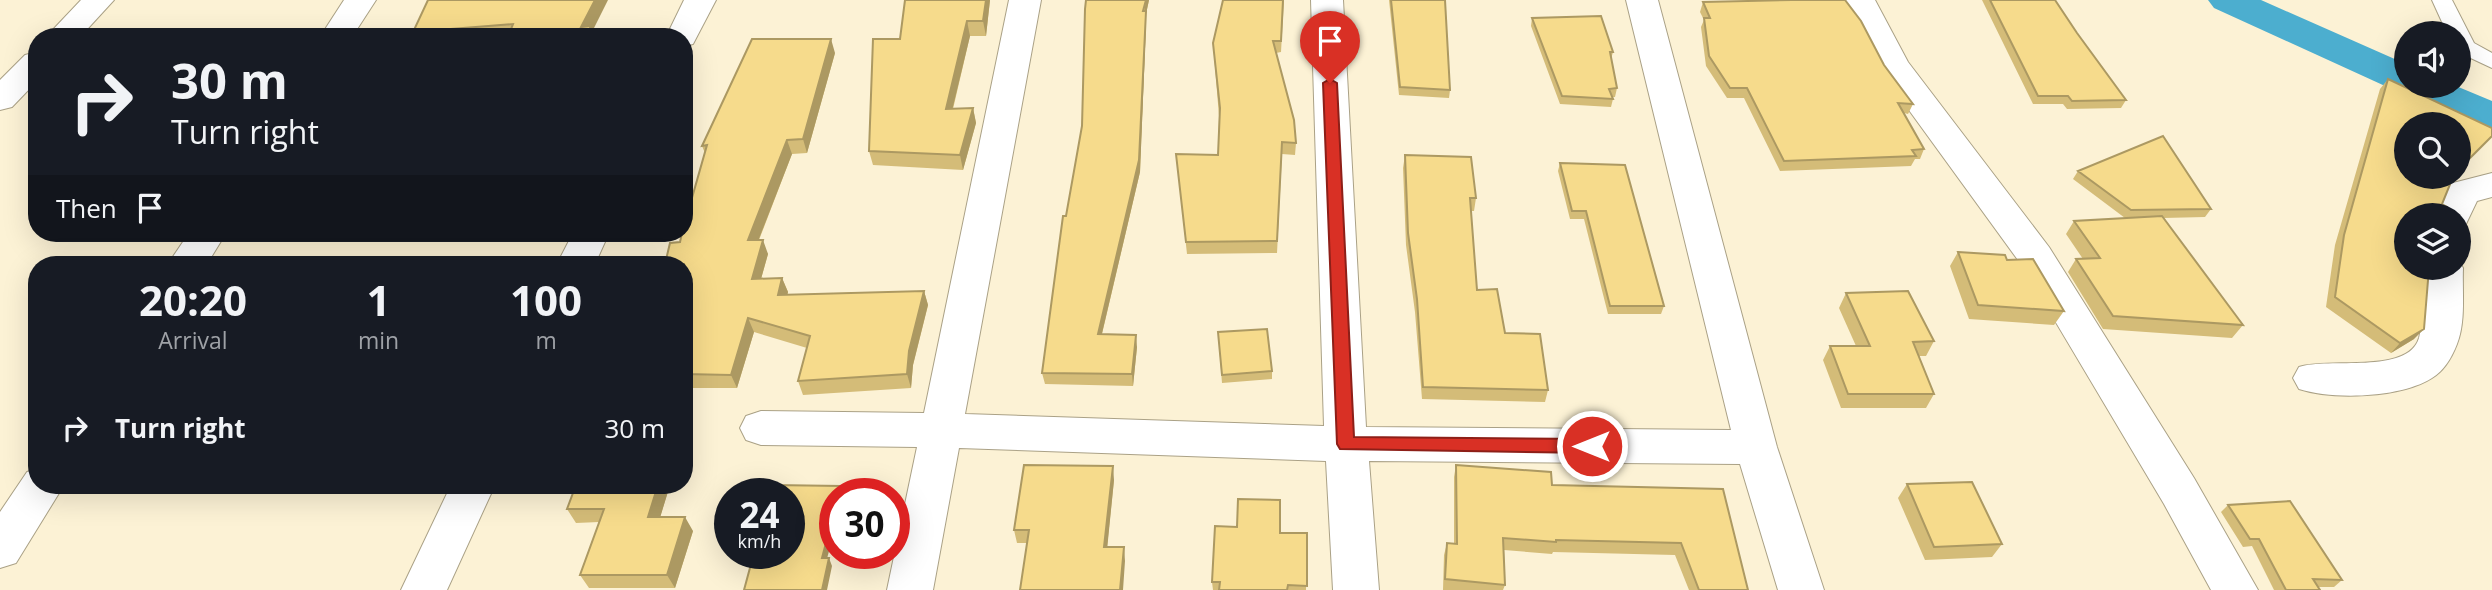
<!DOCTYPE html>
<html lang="en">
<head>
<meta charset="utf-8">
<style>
  body { margin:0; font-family:"Open Sans",sans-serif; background:#20242c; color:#f1f3f6; height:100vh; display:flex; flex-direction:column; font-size:26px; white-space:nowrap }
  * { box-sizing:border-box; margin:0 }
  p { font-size:23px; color:#9ea1a6 }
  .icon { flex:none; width:38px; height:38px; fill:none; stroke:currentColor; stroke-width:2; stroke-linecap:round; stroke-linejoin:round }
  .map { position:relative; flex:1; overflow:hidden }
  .sheet { position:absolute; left:28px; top:256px; width:665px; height:238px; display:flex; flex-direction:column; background:#171b24; border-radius:28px; box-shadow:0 7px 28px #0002 }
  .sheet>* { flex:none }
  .guide { position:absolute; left:28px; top:28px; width:665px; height:214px; border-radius:28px; box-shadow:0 7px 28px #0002; background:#171b24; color:#f1f3f6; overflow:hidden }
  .buttons { position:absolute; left:2394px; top:21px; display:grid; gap:14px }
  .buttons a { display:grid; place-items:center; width:77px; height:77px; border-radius:50%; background:#171b24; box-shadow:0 7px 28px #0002; font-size:35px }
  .speed { position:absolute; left:714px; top:478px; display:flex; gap:14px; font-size:35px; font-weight:700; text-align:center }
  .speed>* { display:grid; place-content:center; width:91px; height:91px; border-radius:50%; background:#171b24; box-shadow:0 7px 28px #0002; line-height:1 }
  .speed small { font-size:18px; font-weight:400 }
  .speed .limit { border:10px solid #d22; background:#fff; color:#111 }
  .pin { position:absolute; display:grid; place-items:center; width:60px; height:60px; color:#fff; margin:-72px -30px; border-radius:50% 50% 50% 0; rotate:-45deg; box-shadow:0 0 7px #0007 }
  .pin .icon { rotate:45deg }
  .me { position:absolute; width:77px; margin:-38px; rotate:270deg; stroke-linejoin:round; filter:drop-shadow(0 0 5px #0008) }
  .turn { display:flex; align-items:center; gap:24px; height:147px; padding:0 28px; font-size:32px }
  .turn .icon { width:91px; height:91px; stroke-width:2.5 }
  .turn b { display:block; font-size:49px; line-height:60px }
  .then { display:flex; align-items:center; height:66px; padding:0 28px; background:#0003; gap:14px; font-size:26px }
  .eta { display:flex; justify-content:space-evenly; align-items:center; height:119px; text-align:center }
  .eta b { font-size:42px; font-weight:700; line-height:49px }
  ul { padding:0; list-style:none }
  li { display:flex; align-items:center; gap:21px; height:105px; padding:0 28px }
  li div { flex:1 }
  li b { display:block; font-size:26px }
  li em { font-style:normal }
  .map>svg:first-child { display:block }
</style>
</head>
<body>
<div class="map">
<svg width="2492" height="590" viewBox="0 0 2492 590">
  <rect width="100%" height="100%" fill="#fcf2d5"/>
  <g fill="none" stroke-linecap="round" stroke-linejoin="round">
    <path fill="#4caecf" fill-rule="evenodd" d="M2208,0H2261L2406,64V86H2456L2492,101V132L2477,128L2214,8Z"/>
    <defs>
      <path id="lane" d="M2432,0H2452L2474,43L2492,53V68L2460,53L2459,33H2447Z"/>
      <path id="street" d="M81,0H114L80,37H46Z
        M344,0H376L352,37H320Z
        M684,0H716L693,44L684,46V37H666Z
        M1009,0H1041L965,414L1324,426L1311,0H1343L1366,427L1731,430L1626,0H1658L1777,447L1824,590H1778L1740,464L1369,461L1379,590H1333L1326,461L959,448L933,590H887L917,447L761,445L746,440L740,428L746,416L761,411L924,413Z
        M1843,0H1875L1908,62L2049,247L2194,478L2258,590H2211L2164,504L2023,267L1882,73Z
        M37,52V81L12,107L0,110V80L25,55Z
        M2492,173V197L2477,201L2466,224L2459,226V215H2435L2449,184Z
        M189,233H226L207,264H168Z
        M573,233H609L595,264H557Z
        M2459,261L2463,268C2462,292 2466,321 2457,344C2452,357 2444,371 2432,378C2401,398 2333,400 2299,389L2293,378L2299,367C2328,357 2408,375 2419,338C2425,316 2423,291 2425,268H2459Z
        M37,469V485H64L16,563L0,568V512L27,472Z
        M451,485H495L447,590H401Z"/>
    </defs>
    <use href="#lane" stroke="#aaa186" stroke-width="2"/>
    <use href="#street" stroke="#aaa186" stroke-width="2"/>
    <use href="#lane" fill="#fff" fill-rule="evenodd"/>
    <use href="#street" fill="#fff" fill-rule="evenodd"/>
  </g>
  <path fill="#d4bc78" d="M428,0L593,30L596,37H416L413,32Z
    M990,0L986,36H970L953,109L973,108L976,123L963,170L873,165L869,151L900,39Z
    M1086,0H1149L1146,14V24L1140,172L1102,334L1137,347L1133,386L1045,384L1042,373L1066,216L1082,126Z
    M1284,0L1281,52L1276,53L1296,143L1295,155L1282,154L1277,253L1187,254L1176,154L1218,155L1219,116L1213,43Z
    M1389,0H1445L1450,90L1449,98L1399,95Z
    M1982,0H2055L2077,33L2126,100L2121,108L2067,109L2063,104H2033Z
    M1703,2L1884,65L1913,104L1908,114L1904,113L1924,149L1920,159H1915L1911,166L1780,171L1744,98H1727L1706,66L1701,27L1704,20L1700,12Z
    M1532,18L1613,52L1611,59L1617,88L1615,97H1612L1613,99L1611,107L1560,104L1531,26Z
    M835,53L807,153L792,154L759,240L768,254L761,279L782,278L788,292L787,295L924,291L928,305L913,365L911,388L803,395L798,381L807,348L754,332L737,388H684V264L680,242L705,153L702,146Z
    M2388,79L2406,215L2414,339L2391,353L2326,307L2335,245L2380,89Z
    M1405,155L1476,198L1474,211H1471L1477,290L1505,333L1548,390L1545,402L1422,399L1415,312L1406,245L1403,168Z
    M1560,163L1664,306L1661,314H1608L1584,219H1570L1558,171Z
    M2078,171L2211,209L2205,217L2163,218L2243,325L2232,338L2103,329L2068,272L2076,259H2083L2066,234L2074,221L2125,218L2073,179Z
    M1958,252L2064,311L2054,325L1969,319L1950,266Z
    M1846,293L1934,341L1926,356H1919L1934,394L1926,408H1841L1823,360L1830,346H1856L1839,308Z
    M1218,332L1272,371V379L1222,383Z
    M1456,465L1552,485L1723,489L1748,590H1689L1675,555L1553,552L1552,554L1504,550L1505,585L1503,590H1443L1444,555L1447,543L1454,544V477Z
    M1114,480L1107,547L1125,561L1027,543H1017L1014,530Z
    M1907,484L2002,544L1992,557L1925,560L1898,498Z
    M576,485H670L660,517L693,531L675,588H589L580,575L599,522L576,523L567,509Z
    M2228,505L2342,580L2334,587H2318L2321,590H2274L2252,546L2243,547L2221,512Z
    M1280,533H1307L1306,590H1213L1212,582Z"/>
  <path fill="#ac9962" d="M595,0H608L593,30L596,37H585L581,27Z
    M986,0H990L986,36L983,21Z
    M1146,0H1149L1146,14V24L1140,172L1099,346L1098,334Z
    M967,21L970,36L949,123L946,109Z
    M831,39L835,53L807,153L803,139Z
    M973,108L976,123L963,170L960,155Z
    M787,140L792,154L753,254L748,240Z
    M763,240L768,254L757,293L752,279Z
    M782,278L788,292L784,309L778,295Z
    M924,291L928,305L913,365L911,388L907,374L909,351Z
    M748,318L754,332L737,388L731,375Z
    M2424,329L2414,339L2391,353L2400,343Z
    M1136,335L1137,347L1133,386L1132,374Z
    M1113,466L1114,480L1106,560L1104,547Z
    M658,485H670L656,531L648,517Z
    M835,509V529L825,566L822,558Z
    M685,517L693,531L675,588L667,575Z
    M1124,547L1125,561L1123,590H1120Z
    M829,558L832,566L827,590H822Z"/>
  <path fill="#f6db8c" stroke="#ac9962" stroke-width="2" d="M428,0H595L581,27L591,26L586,37H508L513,24L413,32Z
    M905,0H986L983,21H967L946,109L973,108L960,155L869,151L873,39H900Z
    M1086,0H1146L1143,11H1146L1139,160L1098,334L1136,335L1132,374L1042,373L1063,216H1066L1082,126L1085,9Z
    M1223,0H1283L1281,41H1273L1294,120L1296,143L1282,142L1277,241L1186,242L1176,154L1218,155L1220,108L1213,43Z
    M1391,0H1445L1450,90L1400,87Z
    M1792,0H1845L1861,21L1884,65L1913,104L1898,103L1924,149L1912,150L1916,156L1784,161L1747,88H1730L1709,56L1704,18H1710L1703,2Z
    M1990,0H2055L2077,33L2126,100L2072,101L2068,96H2038Z
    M1601,16L1613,52H1610L1617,88L1609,89L1613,99L1562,96L1532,18Z
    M752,39H831L803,139L787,140L748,240H763L752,279L782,278L778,295L924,291L909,351L907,374L798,381L810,336L748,318L731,375L684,374V264H665L670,243L680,242L682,233H684V226L707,145L702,146Z
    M2388,79L2492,128V136L2459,169V124H2406V177H2453L2442,204L2447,207L2445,215H2406V268H2429L2424,329L2400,343L2335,297L2344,235Z
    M2163,136L2211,209L2131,210L2078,171Z
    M1405,155L1471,157L1476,198H1470L1477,290L1497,289L1505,333L1540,334L1548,390L1423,387L1417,299L1408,233Z
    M1560,163L1625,165L1664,306H1610L1586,211H1572Z
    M2162,216L2243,325L2113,316L2076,259L2100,258L2074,221Z
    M1958,252L2005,255L2007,260L2033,259L2064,311L1978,305Z
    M1908,291L1934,341L1913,342L1934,394H1848L1830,346H1870L1846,293Z
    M1267,329L1272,371L1222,375L1218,332Z
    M1024,465L1113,466L1104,547H1124L1120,590H1020L1029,530H1014Z
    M1456,465L1551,472L1552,485L1723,489L1748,590H1699L1681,543L1556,540V542L1503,538L1505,585L1445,579L1447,543L1457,544Z
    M1972,482L2002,544L1934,547L1907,484Z
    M576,485H658L648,517H685L667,575H580L604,509H567Z
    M772,485L841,486L839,494H835V509L822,558H829L822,590H744L754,553H789V494H770Z
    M1238,499L1280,500V533H1307V586L1288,585L1287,590H1219L1220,582H1212L1215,526L1237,527Z
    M2290,501L2342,580L2313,579L2320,590H2286L2259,539H2250L2228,505Z"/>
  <path fill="#d93025" stroke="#8d1f18" stroke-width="2" d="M1330,79L1337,83L1354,437L1592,439L1598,441L1601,446L1598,451L1592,453L1340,449L1337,444L1323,83Z"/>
</svg>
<div class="buttons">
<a><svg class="icon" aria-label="sound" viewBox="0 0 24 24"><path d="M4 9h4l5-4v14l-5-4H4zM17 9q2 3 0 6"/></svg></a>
<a><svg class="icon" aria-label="search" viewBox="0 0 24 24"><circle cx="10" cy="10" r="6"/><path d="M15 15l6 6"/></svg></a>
<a><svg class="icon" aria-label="layers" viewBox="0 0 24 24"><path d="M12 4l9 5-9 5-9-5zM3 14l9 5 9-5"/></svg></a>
</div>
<div class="speed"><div>24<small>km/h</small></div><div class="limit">30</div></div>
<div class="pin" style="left:1330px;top:83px;background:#d93025"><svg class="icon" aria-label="arrive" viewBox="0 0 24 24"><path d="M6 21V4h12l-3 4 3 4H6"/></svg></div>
<svg class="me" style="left:1592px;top:446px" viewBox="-20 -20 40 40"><circle r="17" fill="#d93025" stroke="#fff" stroke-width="3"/><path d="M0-11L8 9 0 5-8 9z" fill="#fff"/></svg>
<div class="guide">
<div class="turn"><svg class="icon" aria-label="right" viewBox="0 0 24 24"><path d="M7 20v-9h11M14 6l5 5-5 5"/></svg><div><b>30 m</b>Turn right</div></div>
<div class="then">Then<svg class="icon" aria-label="arrive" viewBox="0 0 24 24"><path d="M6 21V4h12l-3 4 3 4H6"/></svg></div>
</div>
<section class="sheet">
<div class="eta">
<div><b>20:20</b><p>Arrival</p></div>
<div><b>1</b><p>min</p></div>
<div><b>100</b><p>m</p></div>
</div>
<ul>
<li><svg class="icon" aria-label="right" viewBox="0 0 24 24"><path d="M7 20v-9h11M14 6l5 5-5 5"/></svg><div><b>Turn right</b></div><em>30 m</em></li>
</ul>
</section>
</div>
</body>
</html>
